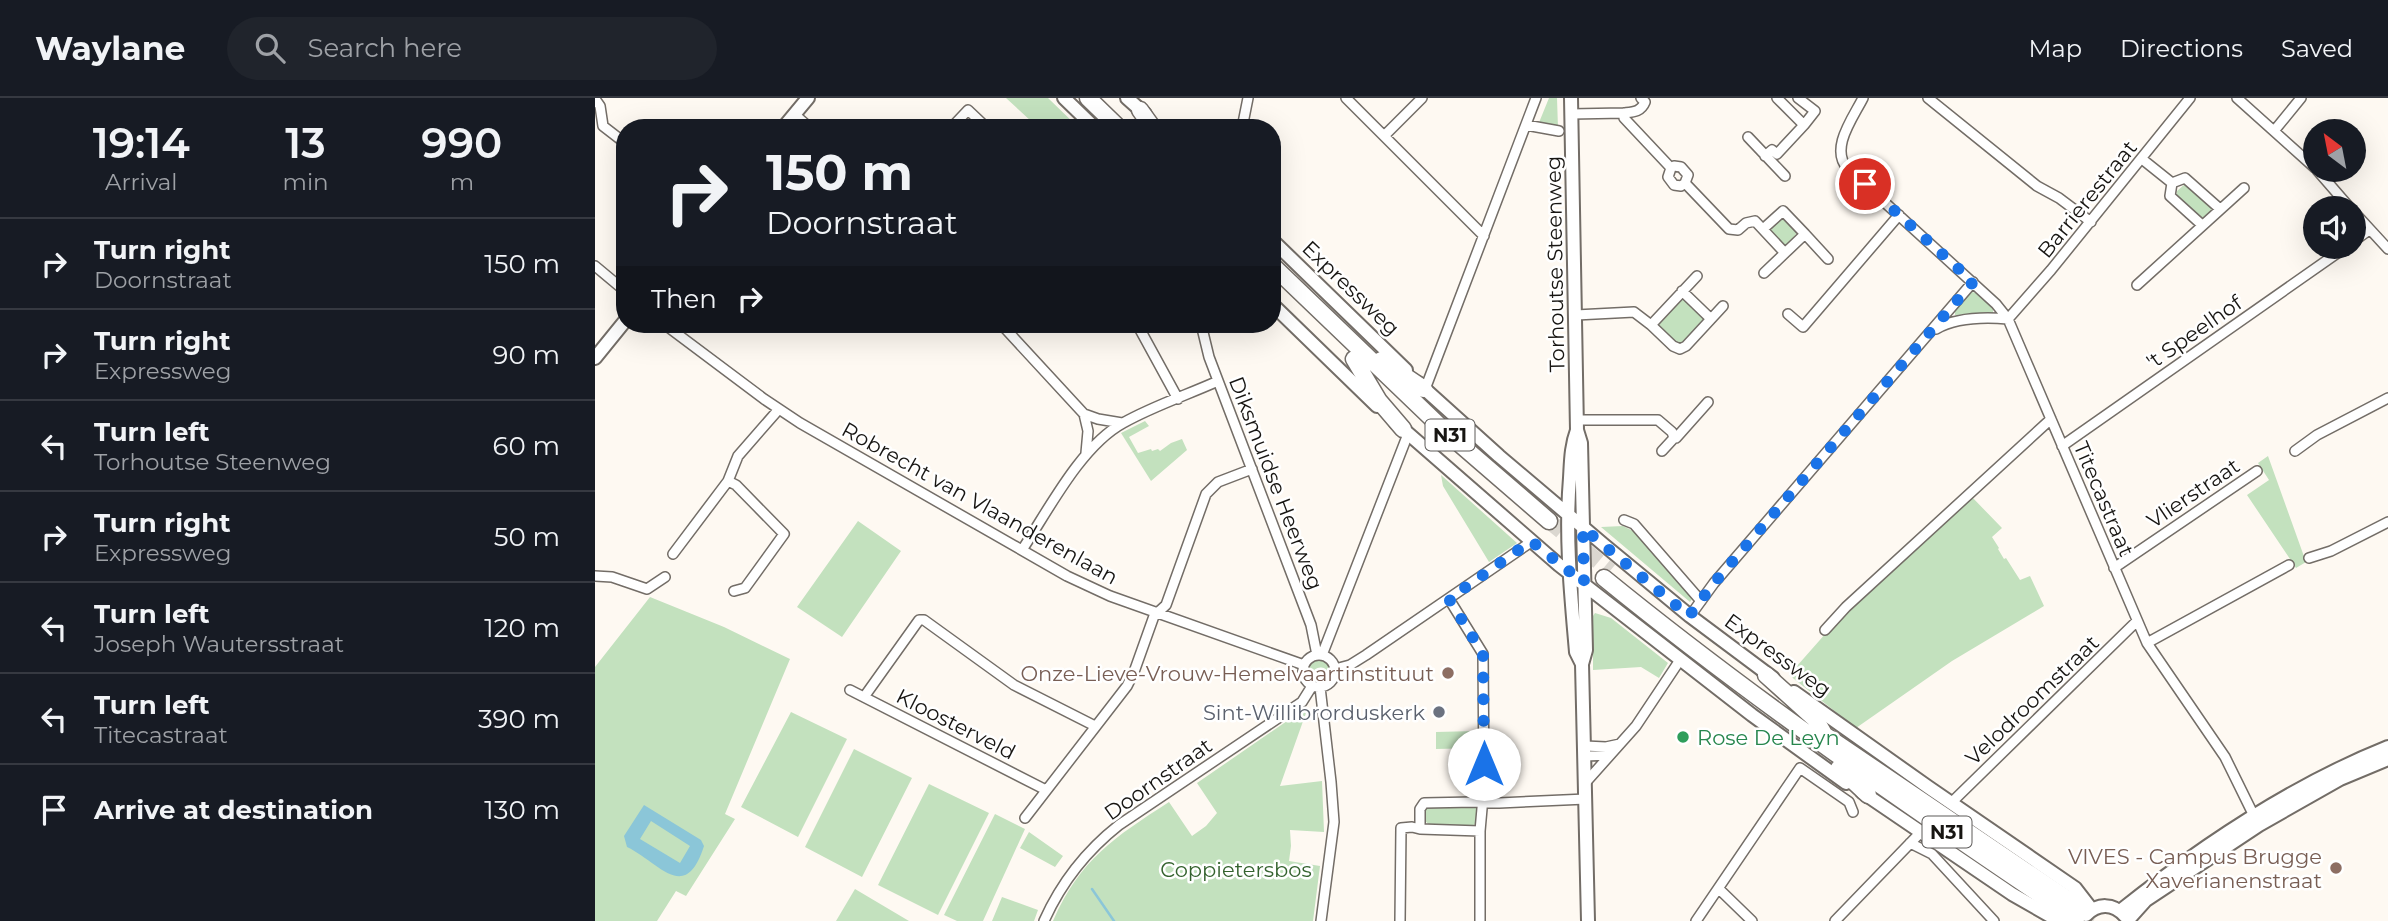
<!DOCTYPE html>
<html lang="en">
<head>
<meta charset="utf-8">
<style>
  body { margin:0; font-family:Montserrat,sans-serif; background:#20242c; color:#f1f3f6; height:100vh; display:flex; flex-direction:column; font-size:26px; white-space:nowrap }
  * { box-sizing:border-box; margin:0 }
  p { font-size:23px; color:#9ea1a6 }
  .icon { flex:none; width:38px; height:38px; fill:none; stroke:currentColor; stroke-width:2; stroke-linecap:round; stroke-linejoin:round }
  .map { position:relative; flex:1; overflow:hidden }
  .drawer { display:flex; flex-direction:column; background:#171b24; width:595px }
  .drawer>* { flex:none }
  .guide { position:absolute; left:21px; top:21px; width:665px; height:214px; border-radius:28px; box-shadow:0 7px 28px #0002; background:#171b24; color:#f1f3f6; overflow:hidden }
  .needle { width:46px; rotate:328deg }
  .buttons { position:absolute; left:1708px; top:21px; display:grid; gap:14px }
  .buttons a { display:grid; place-items:center; width:63px; height:63px; border-radius:50%; background:#171b24; box-shadow:0 7px 28px #0002; font-size:35px }
  .pin { position:absolute; display:grid; place-items:center; width:60px; height:60px; color:#fff; margin:-30px; border:4px solid #fff; border-radius:50%; box-shadow:0 2px 7px #0007 }
  .me { position:absolute; width:77px; margin:-38px; rotate:0deg; stroke-linejoin:round; filter:drop-shadow(0 0 5px #0008) }
  .turn { display:flex; align-items:center; gap:24px; height:147px; padding:0 35px; font-size:32px }
  .turn .icon { width:91px; height:91px; stroke-width:2.5 }
  .turn b { display:block; font-size:49px; line-height:60px }
  .then { display:flex; align-items:center; height:66px; padding:0 35px; background:#0003; gap:14px; font-size:26px }
  .eta { display:flex; justify-content:space-evenly; align-items:center; height:119px; text-align:center }
  .eta b { font-size:42px; font-weight:600; line-height:49px }
  ul { padding:0; list-style:none }
  li { display:flex; align-items:center; gap:21px; height:91px; padding:0 35px; border-top:2px solid #363941 }
  li div { flex:1 }
  li b { display:block; font-size:26px }
  li em { font-style:normal }
  header { display:flex; align-items:center; gap:42px; box-sizing:border-box; height:98px; padding:0 35px; background:#171b24; border-bottom:2px solid #363941 }
  header strong { font-size:33px }
  nav { display:flex; gap:38px; margin-inline-start:auto; font-size:24px }
  .search { width:490px; height:63px; background:#20242c; display:flex; align-items:center; gap:18px; box-sizing:border-box; padding:0 24px; border-radius:38px; color:#9ea1a6; font-size:26px }
  main { display:flex; flex:1; min-height:0 }
  .map>svg:first-child { display:block }
</style>
</head>
<body>
<header>
<strong>Waylane</strong>
<div class="search"><svg class="icon" aria-label="search" viewBox="0 0 24 24"><circle cx="10" cy="10" r="6"/><path d="M15 15l6 6"/></svg>Search here</div>
<nav><a>Map</a><a>Directions</a><a>Saved</a></nav>
</header>
<main>
<section class="drawer">
<div class="eta">
<div><b>19:14</b><p>Arrival</p></div>
<div><b>13</b><p>min</p></div>
<div><b>990</b><p>m</p></div>
</div>
<ul>
<li><svg class="icon" aria-label="right" viewBox="0 0 24 24"><path d="M7 20v-9h11M14 6l5 5-5 5"/></svg><div><b>Turn right</b><p>Doornstraat</p></div><em>150 m</em></li>
<li><svg class="icon" aria-label="right" viewBox="0 0 24 24"><path d="M7 20v-9h11M14 6l5 5-5 5"/></svg><div><b>Turn right</b><p>Expressweg</p></div><em>90 m</em></li>
<li><svg class="icon" aria-label="left" viewBox="0 0 24 24"><path d="M17 20v-9H6M10 6l-5 5 5 5"/></svg><div><b>Turn left</b><p>Torhoutse Steenweg</p></div><em>60 m</em></li>
<li><svg class="icon" aria-label="right" viewBox="0 0 24 24"><path d="M7 20v-9h11M14 6l5 5-5 5"/></svg><div><b>Turn right</b><p>Expressweg</p></div><em>50 m</em></li>
<li><svg class="icon" aria-label="left" viewBox="0 0 24 24"><path d="M17 20v-9H6M10 6l-5 5 5 5"/></svg><div><b>Turn left</b><p>Joseph Wautersstraat</p></div><em>120 m</em></li>
<li><svg class="icon" aria-label="left" viewBox="0 0 24 24"><path d="M17 20v-9H6M10 6l-5 5 5 5"/></svg><div><b>Turn left</b><p>Titecastraat</p></div><em>390 m</em></li>
<li><svg class="icon" aria-label="arrive" viewBox="0 0 24 24"><path d="M6 21V4h12l-3 4 3 4H6"/></svg><div><b>Arrive at destination</b></div><em>130 m</em></li>
</ul>
</section>
<div class="map">
<svg width="1793" height="823" viewBox="0 0 1793 823">
  <rect width="100%" height="100%" fill="#fef9f2"/>
  <path fill="#c3e1be" d="M411,0H453L484,30H447L442,24H437Z
    M954,0H962L963,30L943,27Z
    M1590,86L1594,87L1617,109C1616,115 1612,119 1605,120L1581,98L1582,93Z
    M1186,120H1189L1202,135L1192,147L1187,146L1176,134L1177,128Z
    M1377,194L1384,196L1398,209V215L1360,217V212Z
    M1087,200L1110,221L1108,226L1104,227L1090,242V245L1082,248L1062,228L1064,222L1068,221L1082,207V203Z
    M550,323L554,328L534,339L543,355L556,351L557,353L563,351L565,353L576,345L587,341L592,352L556,383L526,335Z
    M1673,358L1711,464L1701,470L1652,397L1674,382L1663,365Z
    M846,377L922,445L894,464L848,388Z
    M1374,396L1407,430L1397,439L1404,450L1403,451L1409,461L1411,460L1425,482L1435,478L1449,508L1357,563L1261,630L1194,577L1254,509Z
    M263,423L306,453L247,539L202,509Z
    M1028,428L1040,434L1095,496L1097,501L1095,504L1006,429Z
    M55,499L129,529L195,561L130,716L140,721L91,798L81,793L62,823H0V569Z
    M1000,515L1016,520L1073,565L1064,580L1046,569L998,572V518Z
    M709 573a14 14 0 1 1 28 0a14 14 0 1 1-28 0Z
    M708,612H712L685,688L727,683L729,734L695,732L696,748L694,763L725,768L718,823H458C485,761 520,739 574,704L597,738L611,728L622,715L602,685Z
    M196,614L252,641L203,739L146,709Z
    M881,633L882,650L841,651V634Z
    M259,651L317,680L267,779L210,749Z
    M334,686L394,715L343,817L283,787Z
    M879,707L882,710V724L876,729L838,730L829,722L827,714L834,708Z
    M400,716L430,731L388,823H362L349,817Z
    M434,734L468,758L460,769L425,750Z
    M260,791L314,823H241Z
    M407,799L443,812L439,823H397Z"/>
  <path fill="#8bc6d8" fill-rule="evenodd" d="M49,707L106,742L109,748C90,807 64,764 32,749L29,738ZM56,723L95,748L85,765L45,741Z"/>
  <g fill="none" stroke-linecap="round" stroke-linejoin="round">
    <path stroke="#8bc6d8" stroke-width="2.5" d="M497,791L519,823"/>
    <path stroke="#dbd7d0" stroke-width="16" stroke-dasharray="16 8" stroke-linecap="butt" d="M954,423L1015,473
      M1487,811L1506,823"/>
    <defs>
      <path id="street" d="M751,0L889,138
        M1046,0L1050,4C1046,14 1038,14 1029,15V20L1076,70L1073,79L1079,87L1086,88L1090,85
        M1203,0L1220,13L1209,27
        M1268,0C1258,20 1234,51 1253,71L1401,206L1413,221L1552,545L1630,659L1661,722
        M1333,0L1442,88L1464,100L1496,124
        M1642,0L1720,70
        M0,1L5,8L8,28L30,45
        M199,16L215,30
        M976,16L1029,15
        M931,27L964,33
        M356,30L373,12L392,30
        M647,30L653,0
        M1679,33L1706,0
        M789,38L827,0
        M1153,39L1190,78
        M1170,58L1177,52L1182,56L1209,27L1182,0
        M1547,61L1577,85
        M1076,70L1079,68L1086,69L1093,77L1090,85L1134,131L1143,132L1151,125L1160,123L1190,155L1210,136L1188,113L1168,131
        M1722,72L1755,110
        M1759,114L1793,151
        M1607,127L1575,98L1577,85L1590,80L1625,111
        M1210,136L1233,161
        M1759,143L1774,132
        M0,168L30,193
        M1169,175L1190,155
        M1542,187L1649,90
        M1193,216L1208,229L1304,117
        M981,217L1039,214L1056,227L1102,178
        M1116,221L1128,208
        M1413,221L1456,172L1595,0
        M69,226L169,301L205,325L472,478L515,498L709,567
        M406,226L489,316L503,321L527,325
        M542,226L583,301
        M606,226L614,259L716,527L722,557
        M1056,227L1078,248L1085,251L1091,248L1116,221L1087,193
        M1341,231C1362,219 1390,219 1413,221
        M829,291L832,286L941,0
        M489,316L493,333L491,355
        M982,322H1063L1077,334L1079,340L1067,353
        M1079,340H1081L1113,304
        M1467,348L1751,149
        M1700,353L1722,337L1793,300
        M133,383L141,387L189,436L150,490L139,493
        M1029,422L1039,426L1106,503
        M427,452C454,411 486,348 528,325C558,308 592,297 623,283
        M78,456L133,383L143,358L184,311
        M1714,460L1736,453L1793,424
        M1519,470L1662,373
        M0,478L17,479L52,491L70,479
        M854,501L888,556L889,688L885,733V823
        M1095,518L1119,485L1378,184
        M1230,532L1251,509L1456,321
        M1552,545L1694,467
        M708 573a16 16 0 1 1 32 0a16 16 0 1 1-32 0Z
        M727,557L813,336
        M740,571L755,567L771,557L936,444
        M725,589L736,684L739,724L726,823
        M255,592L451,692
        M269,599L324,522H329L419,587L500,628
        M990,648L1011,649L1025,646
        M990,658L1015,657
        M991,684L1041,628L1085,562
        M1356,705L1542,523
        M430,720L532,588L539,574L559,518L571,507L611,396L623,384L657,371
        M825,731V711L829,705L879,704L904,705L991,701
        M1315,745L1337,756L1399,823
        M1124,791L1157,823
        M449,823C466,785 491,753 524,727L707,604L717,588
        M805,823L806,730L817,729L825,731L885,733
        M1101,823L1205,670L1254,704L1258,714
        M1240,823L1326,734"/>
      <path id="secondary" d="M469,0L500,30
        M532,0L550,16
        M976,0L982,332L986,345L991,552L987,566L993,823
        M188,30L213,0
        M677,142L811,272
        M677,206L782,308
        M0,260L30,223
        M823,285L904,358L1009,447L1095,518L1178,580
        M801,325L964,467L1157,617L1251,685
        M982,332C976,348 976,363 975,380C970,439 976,496 981,554L987,566
        M1199,594L1333,689L1480,790L1497,812
        M1267,694L1417,796L1464,823
        M1525,813C1605,749 1698,687 1793,649
        M1491,817C1503,805 1518,805 1530,818
        M1533,822L1551,802L1664,727L1745,681L1793,661"/>
      <path id="highway" d="M493,0L524,30
        M545,12L558,30
        M677,167L851,334L954,423
        M759,261L784,303L808,331
        M786,262L829,291
        M1009,480C1160,603 1319,712 1481,821
        M1171,577L1221,622L1229,636
        M1231,638L1487,811
        M1244,670L1273,697"/>
    </defs>
    <use href="#street" stroke="#736d67" stroke-width="12"/>
    <use href="#secondary" stroke="#736d67" stroke-width="16"/>
    <use href="#highway" stroke="#736d67" stroke-width="19"/>
    <use href="#street" stroke="#fff" stroke-width="9"/>
    <use href="#secondary" stroke="#fff" stroke-width="12"/>
    <use href="#highway" stroke="#fff" stroke-width="16"/>
  </g>
  <g fill="none" stroke-linecap="round" stroke-linejoin="round">
    <path stroke="#1a73e8" stroke-width="12" stroke-dasharray="0 21.6" d="M889,666L888,556L854,501L936,443L989,485L988,430L1094,518L1119,485L1378,184L1270,86"/>
  </g>
  <g fill="#8d6e63" stroke="#fff" stroke-width="2.5">
    <circle cx="853" cy="575" r="7"/>
    <circle cx="1741" cy="770" r="7"/>
  </g>
  <circle fill="#6b7280" stroke="#fff" stroke-width="2.5" cx="844" cy="614" r="7"/>
  <circle fill="#2e9e5b" stroke="#fff" stroke-width="2.5" cx="1088" cy="639" r="7"/>
  <g text-anchor="middle" dominant-baseline="central" stroke-width="5" stroke-linejoin="round" paint-order="stroke">
    <g fill="#fff" stroke="#5d5b59" stroke-width="2">
      <rect x="830.5" y="321.5" width="49" height="31" rx="5"/>
      <rect x="1327.5" y="718.5" width="49" height="31" rx="5"/>
    </g>
    <g font-size="19" font-weight="bold" fill="#171512">
      <text x="855" y="337">N31</text>
      <text x="1352" y="734">N31</text>
    </g>
    <g font-size="21" fill="#171512" stroke="#fff">
      <text transform="translate(1492 101) rotate(-51)">Barrierestraat</text>
      <text transform="translate(960 166) rotate(-91)">Torhoutse Steenweg</text>
      <text transform="translate(756 190) rotate(44)">Expressweg</text>
      <text transform="translate(1599 234) rotate(-35)">'t Speelhof</text>
      <text transform="translate(681 385) rotate(69)">Diksmuidse Heerweg</text>
      <text transform="translate(1598 395) rotate(-34)">Vlierstraat</text>
      <text transform="translate(1509 401) rotate(67)">Titecastraat</text>
      <text transform="translate(385 405) rotate(29)">Robrecht van Vlaanderenlaan</text>
      <text transform="translate(1183 557) rotate(36)">Expressweg</text>
      <text transform="translate(1437 602) rotate(-44)">Velodroomstraat</text>
      <text transform="translate(361 626) rotate(27)">Kloosterveld</text>
      <text transform="translate(563 681) rotate(-35)">Doornstraat</text>
    </g>
    <g font-size="21" fill="#785e54" stroke="#fff" text-anchor="end">
      <text x="839" y="575">Onze-Lieve-Vrouw-Hemelvaartinstituut</text>
      <text x="1727" y="758">VIVES - Campus Brugge<tspan x="1727" dy="24">Xaverianenstraat</tspan></text>
    </g>
    <g font-size="21" fill="#5b616d" stroke="#fff" text-anchor="end">
      <text x="830" y="614">Sint-Willibrorduskerk</text>
    </g>
    <g font-size="21" fill="#27864d" stroke="#fff" text-anchor="start">
      <text x="1102" y="639">Rose De Leyn</text>
    </g>
    <g font-size="21" fill="#34622e" stroke="#fff">
      <text x="641" y="771">Coppietersbos</text>
    </g>
  </g>
</svg>
<div class="buttons">
<a><svg class="needle" viewBox="-14 -14 28 28"><path d="M0-13l5 13h-10z" fill="#e53935"/><path d="M0 13l5-13h-10z" fill="#9ea1a6"/></svg></a>
<a><svg class="icon" aria-label="sound" viewBox="0 0 24 24"><path d="M4 9h4l5-4v14l-5-4H4zM17 9q2 3 0 6"/></svg></a>
</div>
<div class="pin" style="left:1270px;top:86px;background:#d93025"><svg class="icon" aria-label="arrive" viewBox="0 0 24 24"><path d="M6 21V4h12l-3 4 3 4H6"/></svg></div>
<svg class="me" style="left:889px;top:666px" viewBox="-20 -20 40 40"><circle r="19" fill="#fff"/><path d="M0-13L10 11 0 6-10 11z" fill="#1a73e8"/></svg>
<div class="guide">
<div class="turn"><svg class="icon" aria-label="right" viewBox="0 0 24 24"><path d="M7 20v-9h11M14 6l5 5-5 5"/></svg><div><b>150 m</b>Doornstraat</div></div>
<div class="then">Then<svg class="icon" aria-label="right" viewBox="0 0 24 24"><path d="M7 20v-9h11M14 6l5 5-5 5"/></svg></div>
</div>
</div>
</main>
</body>
</html>
